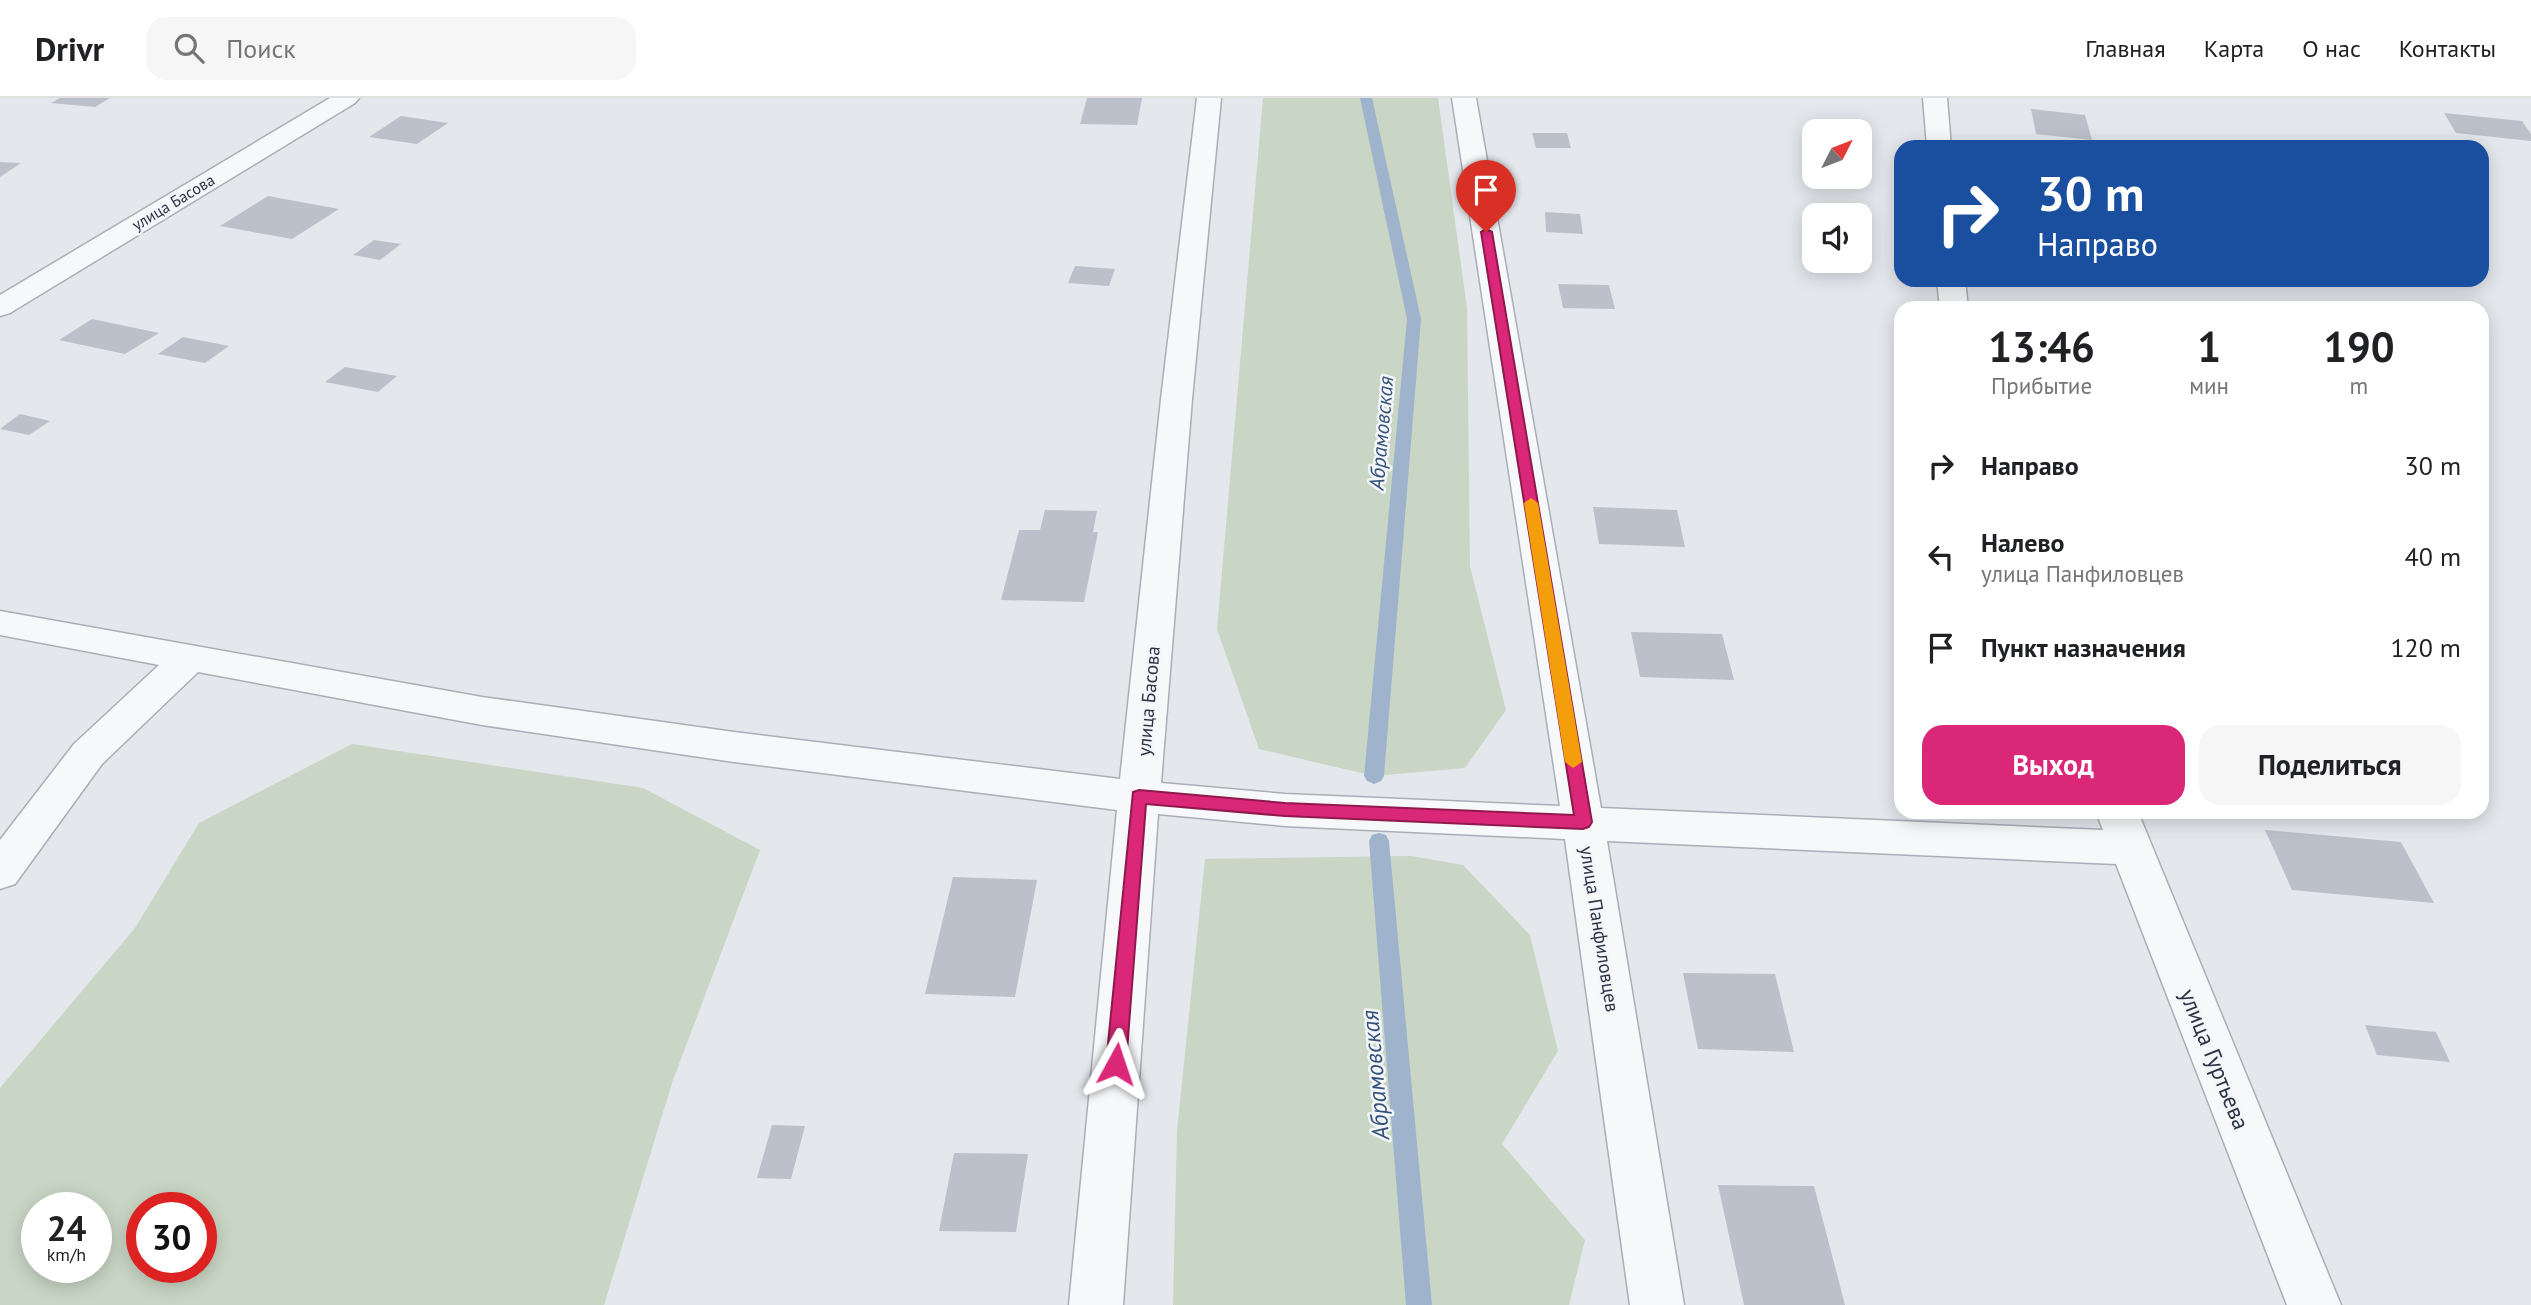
<!DOCTYPE html>
<html lang="ru">
<head>
<meta charset="utf-8">
<style>
  body { margin:0; font-family:"PT Sans",sans-serif; background:#f6f6f6; color:#202124; height:100vh; display:flex; flex-direction:column; font-size:26px; white-space:nowrap }
  * { box-sizing:border-box; margin:0 }
  p { font-size:23px; color:#757577 }
  .icon { flex:none; width:38px; height:38px; fill:none; stroke:currentColor; stroke-width:2; stroke-linecap:round; stroke-linejoin:round }
  .map { position:relative; flex:1; overflow:hidden }
  .details { position:absolute; left:1894px; top:203px; width:595px; height:518px; display:flex; flex-direction:column; background:#fff; border-radius:21px; box-shadow:0 4px 18px #0003 }
  .details>* { flex:none }
  .guide { position:absolute; left:1894px; top:42px; width:595px; height:147px; border-radius:21px; box-shadow:0 4px 18px #0003; background:#1a4fa0; color:#fff; overflow:hidden }
  .needle { width:46px; rotate:48deg }
  .buttons { position:absolute; left:1802px; top:21px; display:grid; gap:14px }
  .buttons a { display:grid; place-items:center; width:70px; height:70px; border-radius:14px; background:#fff; box-shadow:0 4px 18px #0003; font-size:35px }
  .speed { position:absolute; left:21px; top:1094px; display:flex; gap:14px; font-size:35px; font-weight:700; text-align:center }
  .speed>* { display:grid; place-content:center; width:91px; height:91px; border-radius:50%; background:#fff; box-shadow:0 4px 18px #0003; line-height:1 }
  .speed small { font-size:18px; font-weight:400 }
  .speed .limit { border:10px solid #d22; background:#fff; color:#111 }
  .pin { position:absolute; display:grid; place-items:center; width:60px; height:60px; color:#fff; margin:-72px -30px; border-radius:50% 50% 50% 0; rotate:-45deg; box-shadow:0 0 7px #0007 }
  .pin .icon { rotate:45deg }
  .me { position:absolute; width:77px; margin:-38px; rotate:5deg; stroke-linejoin:round; filter:drop-shadow(0 0 5px #0008) }
  .turn { display:flex; align-items:center; gap:24px; height:147px; padding:0 28px; font-size:32px }
  .turn .icon { width:91px; height:91px; stroke-width:2.5 }
  .turn b { display:block; font-size:49px; line-height:60px }
  .eta { display:flex; justify-content:space-evenly; align-items:center; height:119px; text-align:center }
  .eta b { font-size:42px; font-weight:700; line-height:49px }
  .cta { display:flex; gap:14px; margin-top:auto; padding:14px 28px }
  .cta a { flex:1; height:80px; border-radius:21px; background:#db2777; color:#fff; font-size:28px; font-weight:700; line-height:80px; text-align:center }
  .cta a+a { background:#f6f6f6; color:#202124 }
  ul { padding:0; list-style:none }
  li { display:flex; align-items:center; gap:21px; height:91px; padding:0 28px }
  li div { flex:1 }
  li b { display:block; font-size:26px }
  li em { font-style:normal }
  header { display:flex; align-items:center; gap:42px; box-sizing:border-box; height:98px; padding:0 35px; background:#fff; border-bottom:2px solid #e0e0e0 }
  header strong { font-size:33px }
  nav { display:flex; gap:38px; margin-inline-start:auto; font-size:24px }
  .search { width:490px; height:63px; background:#f6f6f6; display:flex; align-items:center; gap:18px; box-sizing:border-box; padding:0 24px; border-radius:21px; color:#757577; font-size:26px }
  .map>svg:first-child { display:block }
</style>
</head>
<body>
<header>
<strong>Drivr</strong>
<div class="search"><svg class="icon" aria-label="search" viewBox="0 0 24 24"><circle cx="10" cy="10" r="6"/><path d="M15 15l6 6"/></svg>Поиск</div>
<nav><a>Главная</a><a>Карта</a><a>О нас</a><a>Контакты</a></nav>
</header>
<div class="map">
<svg width="2531" height="1207" viewBox="0 0 2531 1207">
  <rect width="100%" height="100%" fill="#e4e7ec"/>
  <path fill="#c9d6c5" fill-rule="evenodd" d="M1263,0H1438L1467,210L1470,468L1506,612L1465,670L1374,678L1259,651L1217,531Z
    M352,646L643,690L760,752L673,982L604,1207H0V990L135,830L199,725ZM37,1110H96V1169H37ZM142,1110H201V1169H142Z
    M1411,758L1463,767L1530,837L1558,953L1502,1046L1585,1142L1569,1207H1173L1177,1033L1205,761Z"/>
  <g fill="none" stroke-linecap="round" stroke-linejoin="round">
    <path fill="#9fb4cc" fill-rule="evenodd" d="M1360,0H1372L1421,221L1384,678L1381,683L1374,686L1367,683L1364,678L1407,221Z
      M1379,735L1386,737L1389,743L1432,1207H1406L1369,743L1372,737Z"/>
  </g>
  <path fill="#bbc0ca" d="M60,0H110L95,9L51,5Z
    M1087,0H1142L1137,27L1080,26Z
    M2031,11L2085,17L2092,42L2036,36Z
    M2444,15L2522,23L2531,36V43L2456,35Z
    M401,18L448,25L417,46L369,39Z
    M1532,35H1567L1571,50H1536Z
    M0,64L21,65L0,79Z
    M268,98L339,111L292,141L220,128Z
    M1545,114L1580,116L1583,136L1546,134Z
    M374,142L401,146L380,162L353,157Z
    M1075,168L1115,171L1109,188L1068,185Z
    M1558,186L1609,187L1615,211L1563,210Z
    M92,221L159,235L125,256L59,242Z
    M183,239L229,248L205,265L158,256Z
    M345,269L397,278L378,294L325,284Z
    M20,316L50,323L29,337L0,331Z
    M1593,409L1677,412L1685,449L1599,446Z
    M1045,412L1097,413L1093,434H1098L1084,504L1001,502L1019,432H1040Z
    M1631,534L1722,536L1734,582L1640,579Z
    M2265,732L2401,744L2434,805L2292,792Z
    M953,779L1037,782L1015,899L925,896Z
    M1683,875L1775,876L1794,954L1698,951Z
    M2365,927L2436,934L2450,964L2377,957Z
    M772,1027L805,1028L791,1081L757,1080Z
    M954,1055L1028,1056L1016,1134L939,1133Z
    M1718,1087L1814,1088L1845,1207H1744Z"/>
  <g fill="none" stroke-linecap="round" stroke-linejoin="round">
    <defs>
      <path id="minor" d="M330,0H359L355,5L10,215L0,218V197Z
        M1197,0H1221L1192,301L1161,685L1285,696L1560,708L1452,0H1476L1601,710L2103,732L2096,714H2138L2341,1207H2287L2116,766L1607,743L1684,1207H1630L1565,741L1285,728L1158,716L1123,1207H1069L1117,712L734,664L482,627L198,574L102,666L15,786L0,791V742L74,646L159,567L0,537V513L482,599L734,634L1120,681L1161,301Z
        M1923,0H1947L1951,49H1927Z
        M1937,182H1965L1968,210H1940Z"/>
    </defs>
    <use href="#minor" stroke="#a9aeb7" stroke-width="3"/>
    <use href="#minor" fill="#f7f8fa" fill-rule="evenodd"/>
  </g>
  <path fill="#db2777" stroke="#8e194d" stroke-width="2" d="M1486,131L1492,134L1592,724L1589,729L1583,731L1285,718L1146,706L1126,966L1123,972L1116,975L1109,972L1106,966L1133,694L1139,692L1285,705L1574,717L1481,134Z"/>
  <path fill="#f59e0b" d="M1531,400L1538,405L1582,664L1573,670L1565,664L1524,405Z"/>
  <g text-anchor="middle" dominant-baseline="central" stroke-width="5" stroke-linejoin="round" paint-order="stroke">
    <g font-size="16" fill="#2b3445" stroke="#f4f6f9">
      <text transform="translate(173 104) rotate(-31)">улица Басова</text>
    </g>
    <g font-size="19" fill="#2b3445" stroke="#f4f6f9">
      <text transform="translate(1148 603) rotate(-85)">улица Басова</text>
      <text transform="translate(1600 831) rotate(81)">улица Панфиловцев</text>
    </g>
    <g font-size="21" font-style="italic" fill="#34527a" stroke="#f4f6f9">
      <text transform="translate(1381 335) rotate(-85)">Абрамовская</text>
    </g>
    <g font-size="23" fill="#2b3445" stroke="#f4f6f9">
      <text transform="translate(2215 961) rotate(68)">улица Гуртьева</text>
    </g>
    <g font-size="24" font-style="italic" fill="#34527a" stroke="#f4f6f9">
      <text transform="translate(1375 977) rotate(-95)">Абрамовская</text>
    </g>
  </g>
</svg>
<div class="buttons">
<a><svg class="needle" viewBox="-14 -14 28 28"><path d="M0-13l5 13h-10z" fill="#e53935"/><path d="M0 13l5-13h-10z" fill="#757577"/></svg></a>
<a><svg class="icon" aria-label="sound" viewBox="0 0 24 24"><path d="M4 9h4l5-4v14l-5-4H4zM17 9q2 3 0 6"/></svg></a>
</div>
<div class="speed"><div>24<small>km/h</small></div><div class="limit">30</div></div>
<div class="pin" style="left:1486px;top:134px;background:#d93025"><svg class="icon" aria-label="arrive" viewBox="0 0 24 24"><path d="M6 21V4h12l-3 4 3 4H6"/></svg></div>
<svg class="me" style="left:1116px;top:966px" viewBox="-20 -20 40 40"><path d="M0-17L14 15 0 8-14 15z" fill="#db2777" stroke="#fff" stroke-width="4"/></svg>
<div class="guide">
<div class="turn"><svg class="icon" aria-label="right" viewBox="0 0 24 24"><path d="M7 20v-9h11M14 6l5 5-5 5"/></svg><div><b>30 m</b>Направо</div></div>
</div>
<section class="details">
<div class="eta">
<div><b>13:46</b><p>Прибытие</p></div>
<div><b>1</b><p>мин</p></div>
<div><b>190</b><p>m</p></div>
</div>
<ul>
<li><svg class="icon" aria-label="right" viewBox="0 0 24 24"><path d="M7 20v-9h11M14 6l5 5-5 5"/></svg><div><b>Направо</b></div><em>30 m</em></li>
<li><svg class="icon" aria-label="left" viewBox="0 0 24 24"><path d="M17 20v-9H6M10 6l-5 5 5 5"/></svg><div><b>Налево</b><p>улица Панфиловцев</p></div><em>40 m</em></li>
<li><svg class="icon" aria-label="arrive" viewBox="0 0 24 24"><path d="M6 21V4h12l-3 4 3 4H6"/></svg><div><b>Пункт назначения</b></div><em>120 m</em></li>
</ul>
<div class="cta"><a>Выход</a><a>Поделиться</a></div>
</section>
</div>
</body>
</html>
